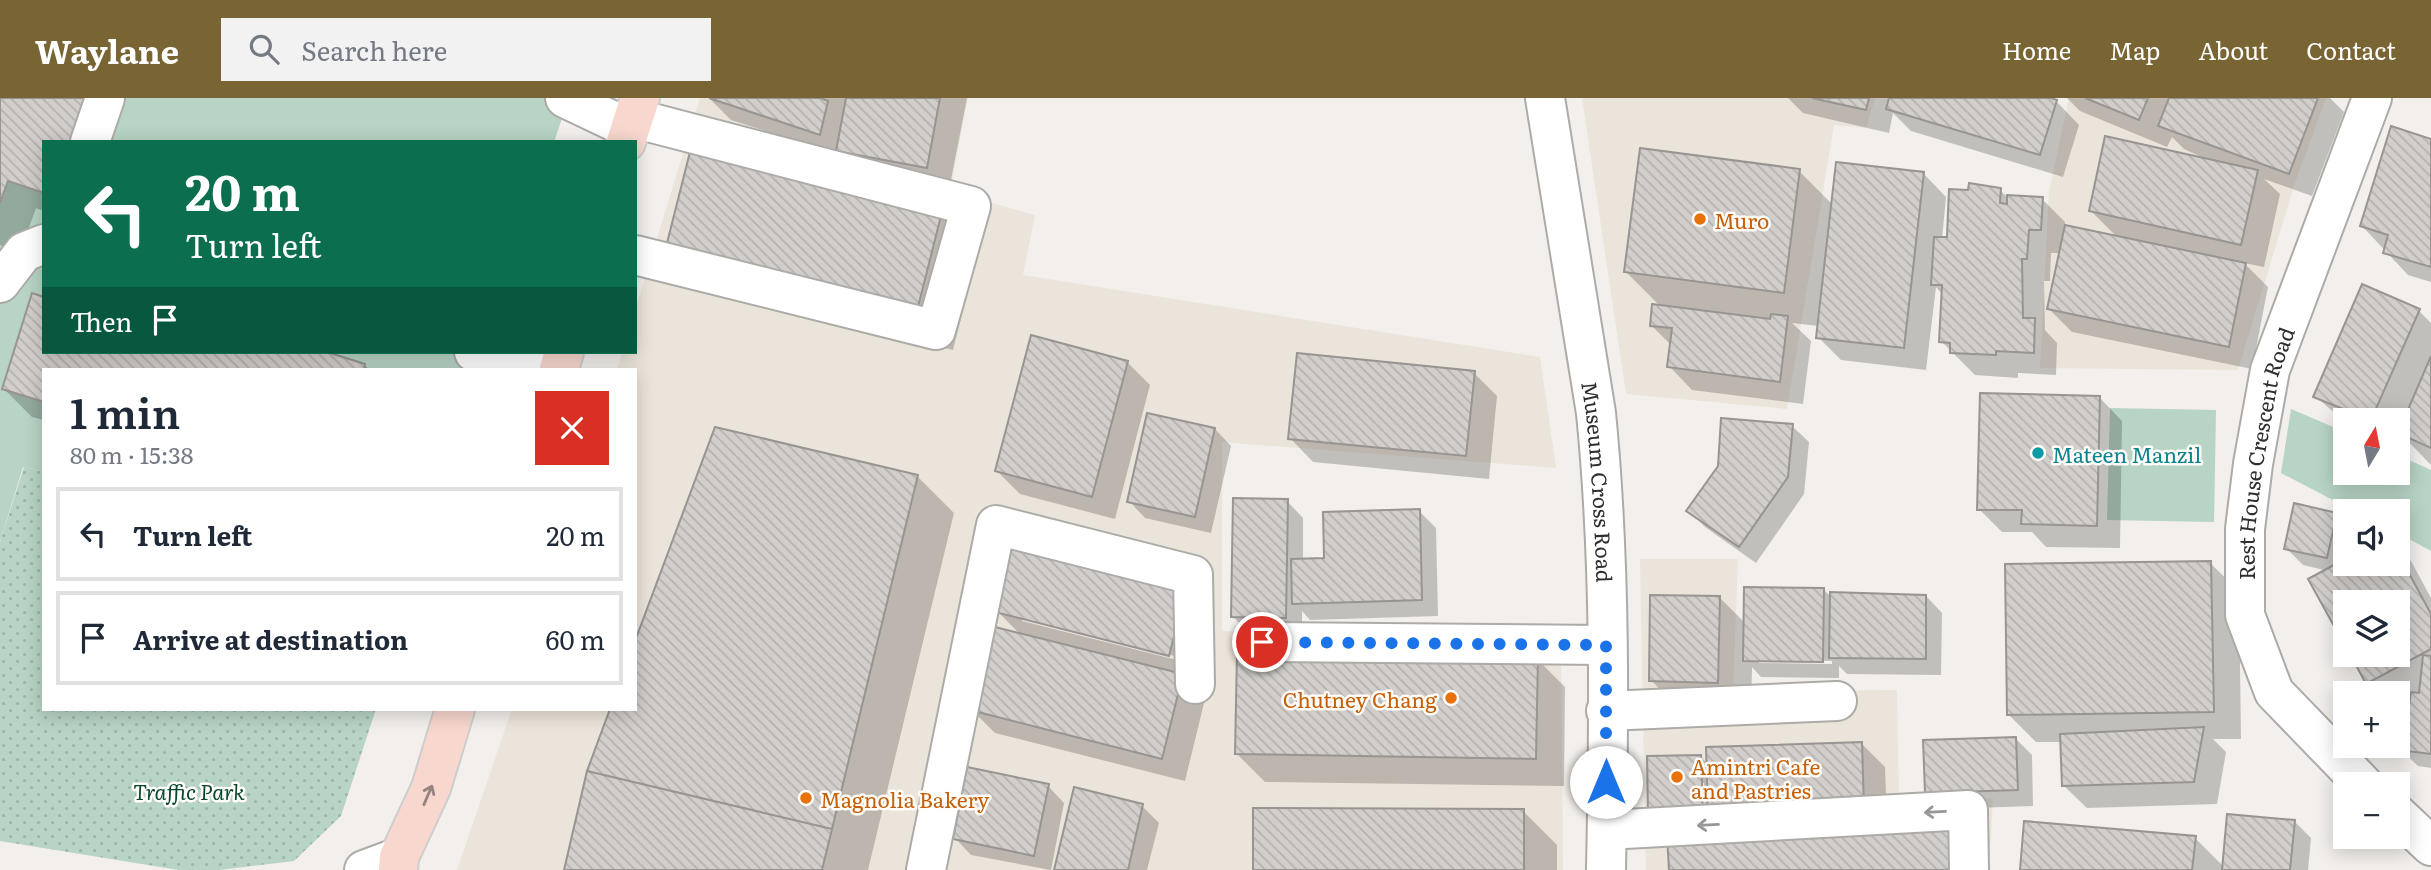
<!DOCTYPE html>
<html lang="en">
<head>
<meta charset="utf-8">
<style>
  body { margin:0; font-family:Literata,serif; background:#f2f2f3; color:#1f2937; height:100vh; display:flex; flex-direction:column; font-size:26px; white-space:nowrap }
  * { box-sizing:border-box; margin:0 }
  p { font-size:23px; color:#747a83 }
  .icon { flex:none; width:38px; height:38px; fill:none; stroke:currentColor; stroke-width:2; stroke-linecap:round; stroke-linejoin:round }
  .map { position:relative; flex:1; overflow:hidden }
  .panel { position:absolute; left:42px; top:270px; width:595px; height:343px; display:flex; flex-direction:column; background:#fff; border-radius:0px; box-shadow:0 4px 18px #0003 }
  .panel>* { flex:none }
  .banner { position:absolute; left:42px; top:42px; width:595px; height:214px; border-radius:0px; box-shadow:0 4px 18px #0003; background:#0b6e4f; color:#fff; overflow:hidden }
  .needle { width:46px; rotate:10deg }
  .tools { position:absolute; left:2333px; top:310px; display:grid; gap:14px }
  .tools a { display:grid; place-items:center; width:77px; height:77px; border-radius:0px; background:#fff; box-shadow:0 4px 18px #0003; font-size:35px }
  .pin { position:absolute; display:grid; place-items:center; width:60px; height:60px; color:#fff; margin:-30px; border:4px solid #fff; border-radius:50%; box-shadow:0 2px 7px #0007 }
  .me { position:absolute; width:77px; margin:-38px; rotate:0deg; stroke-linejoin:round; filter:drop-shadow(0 0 5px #0008) }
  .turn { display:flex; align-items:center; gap:24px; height:147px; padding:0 28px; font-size:32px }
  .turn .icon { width:91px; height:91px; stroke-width:2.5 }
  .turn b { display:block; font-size:49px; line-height:60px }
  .then { display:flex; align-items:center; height:66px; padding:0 28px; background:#0003; gap:14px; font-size:26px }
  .round { display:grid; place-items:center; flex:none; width:74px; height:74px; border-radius:0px; background:#f2f2f3 }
  .head { display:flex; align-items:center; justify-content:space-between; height:119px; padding:0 28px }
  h1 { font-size:42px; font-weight:600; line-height:52px }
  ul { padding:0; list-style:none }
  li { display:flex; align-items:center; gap:21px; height:94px; margin:0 14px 10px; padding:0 14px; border:4px solid #e0e1e3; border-radius:0px }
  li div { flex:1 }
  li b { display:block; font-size:26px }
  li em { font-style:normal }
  header { display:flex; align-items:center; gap:42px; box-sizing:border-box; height:98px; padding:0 35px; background:#796433; color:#fff }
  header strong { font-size:33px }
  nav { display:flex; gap:38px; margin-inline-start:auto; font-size:24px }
  .search { width:490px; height:63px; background:#f2f2f3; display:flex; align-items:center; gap:18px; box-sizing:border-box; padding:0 24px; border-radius:0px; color:#747a83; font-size:26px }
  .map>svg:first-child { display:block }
</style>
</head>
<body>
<header>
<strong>Waylane</strong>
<div class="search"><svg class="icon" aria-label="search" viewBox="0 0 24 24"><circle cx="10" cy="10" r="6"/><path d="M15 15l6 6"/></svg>Search here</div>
<nav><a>Home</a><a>Map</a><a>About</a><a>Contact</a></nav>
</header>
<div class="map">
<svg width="2431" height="772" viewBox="0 0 2431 772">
  <defs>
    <pattern id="park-dots" width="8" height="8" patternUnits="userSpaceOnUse" patternTransform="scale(1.75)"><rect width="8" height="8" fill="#b7d4c4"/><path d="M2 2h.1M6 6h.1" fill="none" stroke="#9eb6a9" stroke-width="1.8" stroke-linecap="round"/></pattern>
    <pattern id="building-back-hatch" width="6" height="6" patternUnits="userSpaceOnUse" patternTransform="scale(1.75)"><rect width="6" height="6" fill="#d1cecb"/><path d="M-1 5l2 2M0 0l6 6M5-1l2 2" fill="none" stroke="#b4b1af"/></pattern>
  </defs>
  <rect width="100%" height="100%" fill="#f2efec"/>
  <path fill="#ebe4da" d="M700,0H968L950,93L1035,117L1023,177L1540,259L1556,370L1222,344V533L1561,541L1563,772H457L512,611H635V271H617L622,254H635V212Z
    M1582,0H1875L1866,30L1834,27L1787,311L1626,296Z
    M2069,0H2326L2295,85L2238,272L2040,270L2049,94Z
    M1640,461H1738L1733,594L1897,592L1899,703L1993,700L1989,772H1646Z"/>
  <path fill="#b7d4c4" d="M0,0H569L554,44H44V254H482L477,271H44V374L23,369L0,444Z
    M2110,310L2216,312L2214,424L2107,422Z
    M2291,311L2345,334V374H2398V357L2431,372V453L2398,435V413H2354L2281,375Z"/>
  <path fill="url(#park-dots)" d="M24,369L44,374V611H376L341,718L294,763L220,772H179L0,743V444Z"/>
  <path fill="#0003" fill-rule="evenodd" d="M0,0L108,44H44V113L36,110L20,154L0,147Z
    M709,0H967L949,92L731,22Z
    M1788,0H2045L2056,3L2079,27L2063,79L1911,33L1893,15L1889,35L1803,15Z
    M2067,0H2330L2344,14L2312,98L2264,81L2280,96L2264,169L2244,165L2268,189L2252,271L2072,234L2049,211L2061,155H2051L2050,183H2044L2045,232L2057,245L2056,277L2018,275V280L1975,277L1941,243L1943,197L1936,189L1926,272L1841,262L1818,239L1819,228L1792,225L1811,243L1803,306L1692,292L1669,268L1671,247L1651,227L1661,209L1626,174L1799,73L1833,107L1923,75L1946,99L1942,141H1949L2000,92L2007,99L2042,101L2065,124V129L2118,140L2091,113L2210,63L2184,51L2172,39L2167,49L2080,13Z
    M2431,42V184L2408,177L2362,128Z
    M942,111L979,148L953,252L704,189Z
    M2419,213L2431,225V367L2399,334L2398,337V322L2345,324L2315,298Z
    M44,254H321L364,267L369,271H44V322L32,319L4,291Z
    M1127,264L1150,287L1115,421L1020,396L997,373Z
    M1474,275L1497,298L1489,381L1313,364L1290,340Z
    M2099,299L2122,323L2120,450L2046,449L2032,434H2002L1979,411Z
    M1792,328L1809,344L1804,396L1756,465L1705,429L1688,412Z
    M1215,331L1231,348L1211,435L1145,420L1129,403Z
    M918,379L954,415L868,772H565L588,674L612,611H635Z
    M1287,403L1303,420V462H1326L1419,413L1436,430L1438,518L1310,522L1302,513V536L1250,535L1233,519Z
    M2336,416L2345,425V466H2398V450L2411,463L2431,500V670L2418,668L2401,652L2412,597L2398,605V595H2378L2368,585L2352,556H2398V504H2345V544L2328,473L2303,467L2286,450Z
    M2210,465L2239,493L2241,641H2213L2226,654L2217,706L2087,710L2063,687L2062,644H2036L2008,616Z
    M1824,492L1831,499L1926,498L1942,515L1941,577L1847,576L1839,568V580L1761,579L1752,569L1751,617L1684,616L1651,582L1720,500L1746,526ZM1759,561L1832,563V566L1759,565Z
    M1184,496L1205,601L1185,683L995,635L972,612L1021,537L997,513ZM1022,519L1178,559L1177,562L1022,523Z
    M1537,561L1565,589L1564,688L1265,684L1237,656Z
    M2016,641L2032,657L2033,708L1943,711L1927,694Z
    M1862,646L1885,669L1887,728L1671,772L1701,659L1708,666ZM1700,685H1704L1705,725H1701Z
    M1048,688L1064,705L1051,772L971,757L955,740Z
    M1142,708L1159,725L1147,772H1056Z
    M1523,713L1557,747V772H1255Z
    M2294,723L2311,740L2308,772H2021L2195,740L2224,769Z"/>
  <path fill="url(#building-back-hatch)" stroke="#979492" stroke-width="2" d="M0,0H86L71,44H44V95L8,83L0,105Z
    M709,0H821L828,3L820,37Z
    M846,0H940L927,70L836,53Z
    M1812,0H1869L1866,12Z
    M1889,0H2051L2057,2L2040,57L1886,11Z
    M2085,0H2148L2139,22Z
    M2169,0H2318L2289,76L2158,28Z
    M2391,28L2431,41V169L2383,155L2388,137L2360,128Z
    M2105,38L2258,72L2241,147L2089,113Z
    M692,46L943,110L916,217L665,153Z
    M1640,50L1800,71L1784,195L1624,174Z
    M1836,64L1924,74L1904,250L1816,240Z
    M1969,85L2001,90L2000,105L2007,106V97L2043,99L2041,132H2029L2027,161H2022L2023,220H2035L2034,255L1996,253V257L1950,255V245L1939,244L1942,187H1931L1934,139H1947L1949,91L1968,92Z
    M2065,127L2246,165L2229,249L2047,211Z
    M2362,186L2420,211L2371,322L2313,299Z
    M32,195L44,199V254H327L365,266L364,271H44V304L2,291Z
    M1652,206L1770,221L1771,216L1788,218L1780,284L1667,269L1672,230L1650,228Z
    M1031,237L1128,263L1092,399L995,373Z
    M1297,255L1475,273L1466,358L1288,341Z
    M2431,258V350L2398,335Z
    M1980,295L2100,298L2097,428L2021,426L2022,412H1977Z
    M1147,315L1215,330L1195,419L1127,404Z
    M1721,320L1793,326L1788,379L1739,449L1686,413L1718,368Z
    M715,329L918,377L832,731L587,673L610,611H635V543Z
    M1233,400L1288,401L1286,520L1231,519Z
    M2294,405L2337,415L2327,460L2284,451Z
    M1420,411L1422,502L1292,506L1291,461L1324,460L1323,414Z
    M1011,450L1185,495L1169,558L995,514Z
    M2398,455L2431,516V551L2366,586L2350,556H2398V504H2345V548L2308,481L2345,461V466H2398Z
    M2211,463L2214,614L2007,617L2005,466Z
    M1744,489L1824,490L1823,564L1743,563Z
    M1830,494L1926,497V561L1829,560Z
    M1650,497L1720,498L1718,585L1649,583Z
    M991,528L1183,576L1162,661L970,612Z
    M1237,554L1538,559L1536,661L1235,656Z
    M2423,557L2431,558V656L2399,652L2404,615L2408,616L2411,594L2419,595Z
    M2204,629L2194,684L2062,688L2060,636Z
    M2016,639L2018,692L1925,695L1923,642Z
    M1862,644L1864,711L1708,716L1706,649Z
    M1701,657L1703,716L1648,717L1647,658Z
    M967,669L1049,686L1034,758L953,741Z
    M587,673L832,731L822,772H564Z
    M1074,689L1143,706L1128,772H1054Z
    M1253,710L1524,711V772H1253Z
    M2227,716L2295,722L2290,772H2222Z
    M1950,723L1953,772H1669L1667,737Z
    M2024,723L2196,738L2192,772H2020Z"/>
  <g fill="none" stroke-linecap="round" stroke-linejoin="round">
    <defs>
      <g id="minor">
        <path d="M565,0L630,31"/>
        <path id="s1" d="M1545,0L1596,315C1611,466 1609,621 1606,772"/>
        <path d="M633,20L971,108L936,232L635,157"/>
        <path d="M90,44L105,0"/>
        <path d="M0,185L24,154L44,146"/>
        <path d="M474,254L541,271"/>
        <path d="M1263,544L1606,547"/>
        <path d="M1606,613L1837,603"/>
        <path id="s2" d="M2363,686L2274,594L2245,517V431L2253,366L2270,272L2372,0"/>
        <path d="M2398,717L2431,748"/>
        <path d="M1607,732L1968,712L1969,772"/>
        <path d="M364,772L399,759"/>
        <path d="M926,772L996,427L1193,477L1195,586"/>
      </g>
      <path id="major" d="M626,44L640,0
        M559,271L564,254
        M398,772L399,759L431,690L455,611"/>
    </defs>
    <use href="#minor" stroke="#adaba7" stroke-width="42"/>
    <use href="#major" stroke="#cdcdcd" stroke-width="42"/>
    <use href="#minor" stroke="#fff" stroke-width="38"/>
    <use href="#major" stroke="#f7d7ce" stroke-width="38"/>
  </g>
  <defs><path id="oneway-shaft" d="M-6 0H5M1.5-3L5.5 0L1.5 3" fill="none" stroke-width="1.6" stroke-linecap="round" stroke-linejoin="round" transform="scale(1.75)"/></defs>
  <use stroke="#94837e" href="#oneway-shaft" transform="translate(428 697) rotate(-67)"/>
  <g stroke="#989796">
    <use href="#oneway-shaft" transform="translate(1935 714) rotate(177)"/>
    <use href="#oneway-shaft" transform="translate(1708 727) rotate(177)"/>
  </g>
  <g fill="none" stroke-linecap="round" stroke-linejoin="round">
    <path stroke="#1a73e8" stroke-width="12" stroke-dasharray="0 21.6" d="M1262,544L1606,547V684"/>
  </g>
  <g fill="#e8710a" stroke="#fffcf9" stroke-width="2.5">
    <circle cx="1700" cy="121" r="7"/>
    <circle cx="1451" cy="600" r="7"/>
    <circle cx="1677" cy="679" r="7"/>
    <circle cx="806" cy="700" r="7"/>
  </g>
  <circle fill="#0f9aa8" stroke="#fffcf9" stroke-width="2.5" cx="2038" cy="355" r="7"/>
  <g text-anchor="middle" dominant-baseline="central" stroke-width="5" stroke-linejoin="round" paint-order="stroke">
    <g font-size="21" fill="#c56008" stroke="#fffcf9" text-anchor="start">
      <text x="1714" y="121">Muro</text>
      <text x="1437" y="600" text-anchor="end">Chutney Chang</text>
      <text x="1691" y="667">Amintri Cafe<tspan x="1691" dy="24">and Pastries</tspan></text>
      <text x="820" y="700">Magnolia Bakery</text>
    </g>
    <g font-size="21" fill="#0d838f" stroke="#fffcf9" text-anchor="start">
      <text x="2052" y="355">Mateen Manzil</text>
    </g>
    <g font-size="21" fill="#302f2e" stroke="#fffcf9">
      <text stroke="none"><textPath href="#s2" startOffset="374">Rest House Crescent Road</textPath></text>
      <text stroke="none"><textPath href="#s1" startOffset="388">Museum Cross Road</textPath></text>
    </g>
    <g font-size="21" font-style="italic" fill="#07482f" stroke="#fffcf9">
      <text x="189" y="692">Traffic Park</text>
    </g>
  </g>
</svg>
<div class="tools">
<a><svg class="needle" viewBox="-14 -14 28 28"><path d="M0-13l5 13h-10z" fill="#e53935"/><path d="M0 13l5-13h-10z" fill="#747a83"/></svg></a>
<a><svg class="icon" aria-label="sound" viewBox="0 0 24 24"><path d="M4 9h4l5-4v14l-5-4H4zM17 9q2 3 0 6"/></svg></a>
<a><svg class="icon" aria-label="layers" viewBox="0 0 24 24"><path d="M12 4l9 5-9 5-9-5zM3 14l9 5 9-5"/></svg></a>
<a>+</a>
<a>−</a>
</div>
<div class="pin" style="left:1262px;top:544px;background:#d93025"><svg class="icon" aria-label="arrive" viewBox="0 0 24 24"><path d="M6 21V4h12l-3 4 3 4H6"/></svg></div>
<svg class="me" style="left:1606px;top:684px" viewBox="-20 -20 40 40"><circle r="19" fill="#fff"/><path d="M0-13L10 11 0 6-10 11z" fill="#1a73e8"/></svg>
<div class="banner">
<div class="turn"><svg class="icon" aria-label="left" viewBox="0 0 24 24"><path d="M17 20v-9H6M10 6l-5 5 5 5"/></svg><div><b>20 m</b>Turn left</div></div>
<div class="then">Then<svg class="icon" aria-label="arrive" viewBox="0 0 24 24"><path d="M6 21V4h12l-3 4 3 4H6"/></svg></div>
</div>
<section class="panel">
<div class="head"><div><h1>1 min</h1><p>80 m · 15:38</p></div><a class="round" style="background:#d93025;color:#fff"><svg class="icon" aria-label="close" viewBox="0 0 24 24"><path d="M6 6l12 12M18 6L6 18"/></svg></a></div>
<ul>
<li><svg class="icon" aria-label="left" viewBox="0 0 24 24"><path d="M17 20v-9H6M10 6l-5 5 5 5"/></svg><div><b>Turn left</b></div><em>20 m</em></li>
<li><svg class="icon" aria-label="arrive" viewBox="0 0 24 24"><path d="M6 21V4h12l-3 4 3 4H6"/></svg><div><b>Arrive at destination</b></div><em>60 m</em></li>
</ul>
</section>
</div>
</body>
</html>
